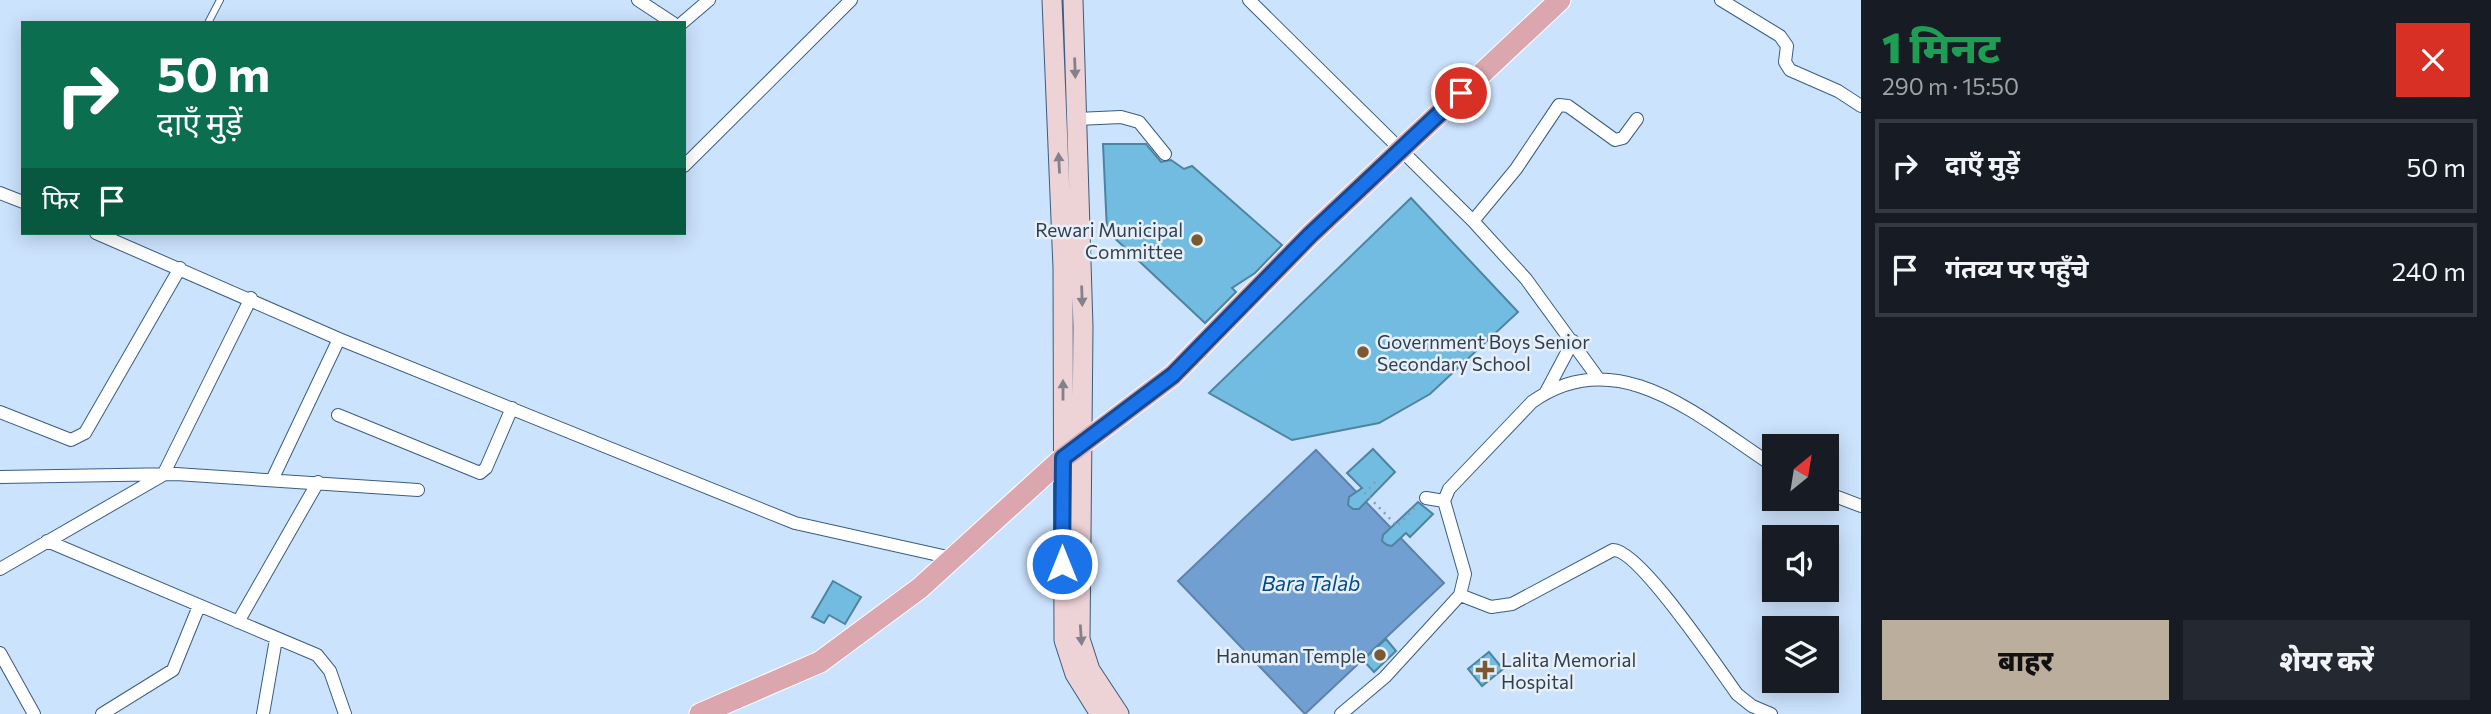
<!DOCTYPE html>
<html lang="hi">
<head>
<meta charset="utf-8">
<style>
  body { margin:0; font-family:Commissioner,"Noto Sans Devanagari",sans-serif; background:#242831; color:#f1f3f6; height:100vh; display:flex; flex-direction:column; font-size:26px; white-space:nowrap }
  * { box-sizing:border-box; margin:0 }
  p { font-size:23px; color:#9ea1a6 }
  .icon { flex:none; width:38px; height:38px; fill:none; stroke:currentColor; stroke-width:2; stroke-linecap:round; stroke-linejoin:round }
  .map { position:relative; flex:1; overflow:hidden }
  .side { display:flex; flex-direction:column; background:#171b24; width:630px }
  .side>* { flex:none }
  .guide { position:absolute; left:21px; top:21px; width:665px; height:214px; border-radius:0px; box-shadow:0 4px 18px #0003; background:#0b6e4f; color:#fff; overflow:hidden }
  .needle { width:46px; rotate:30deg }
  .controls { position:absolute; left:1762px; top:434px; display:grid; gap:14px }
  .controls a { display:grid; place-items:center; width:77px; height:77px; border-radius:0px; background:#171b24; box-shadow:0 4px 18px #0003; font-size:35px }
  .pin { position:absolute; display:grid; place-items:center; width:60px; height:60px; color:#fff; margin:-30px; border:4px solid #fff; border-radius:50%; box-shadow:0 2px 7px #0007 }
  .me { position:absolute; width:77px; margin:-38px; rotate:0deg; stroke-linejoin:round; filter:drop-shadow(0 0 5px #0008) }
  .turn { display:flex; align-items:center; gap:24px; height:147px; padding:0 21px; font-size:32px }
  .turn .icon { width:91px; height:91px; stroke-width:2.5 }
  .turn b { display:block; font-size:49px; line-height:60px }
  .then { display:flex; align-items:center; height:66px; padding:0 21px; background:#0003; gap:14px; font-size:26px }
  .round { display:grid; place-items:center; flex:none; width:74px; height:74px; border-radius:0px; background:#242831 }
  .summary { display:flex; align-items:center; justify-content:space-between; height:119px; padding:0 21px }
  h1 { font-size:42px; font-weight:800; line-height:52px; color:#1e9e55 }
  .primary-button { display:flex; gap:14px; margin-top:auto; padding:14px 21px }
  .primary-button a { flex:1; height:80px; border-radius:0px; background:#bcae9d; color:#111; font-size:28px; font-weight:800; line-height:80px; text-align:center }
  .primary-button a+a { background:#242831; color:#f1f3f6 }
  ul { padding:0; list-style:none }
  li { display:flex; align-items:center; gap:21px; height:94px; margin:0 14px 10px; padding:0 7px; border:4px solid #363941; border-radius:0px }
  li div { flex:1 }
  li b { display:block; font-size:26px }
  li em { font-style:normal }
  main { display:flex; flex:1; min-height:0 }
  .map>svg:first-child { display:block }
</style>
</head>
<body>
<main>
<div class="map">
<svg width="1861" height="714" viewBox="0 0 1861 714">
  <rect width="100%" height="100%" fill="#cce3fd"/>
  <path fill="#719fd2" stroke="#5d82ab" stroke-width="2" d="M1316,450L1444,583L1305,714L1178,581Z"/>
  <path fill="#73bce1" stroke="#4d84a0" stroke-width="2" d="M1103,144H1146L1161,162L1171,160L1184,169L1192,166L1282,245L1255,273L1232,288L1236,292L1205,323L1107,231Z
    M1411,198L1518,312L1430,394L1379,423L1292,440L1209,393Z
    M1373,449L1395,472L1359,509H1353L1348,505L1349,497L1362,488L1347,473Z
    M1418,502L1433,514L1410,537L1406,533L1392,546L1387,545L1382,541L1383,535Z
    M833,581L861,597L845,624L829,615L824,623L812,617Z
    M1386,639L1396,651L1374,672L1363,660Z
    M1489,652L1503,669L1482,686L1468,669Z"/>
  <g fill="none" stroke-linecap="round" stroke-linejoin="round">
    <defs>
      <path id="lane" d="M208,23L220,0"/>
      <path id="street" d="M638,0L673,23
        M1249,0L1473,221L1526,279L1598,378
        M1721,0L1780,36L1787,46L1785,62L1790,70L1838,91L1861,106
        M682,23L709,0
        M1077,119L1121,117L1139,122L1165,154
        M684,166L851,0
        M0,193L23,202
        M1473,221L1516,169L1559,105L1568,106L1615,140L1623,138L1637,119
        M96,233L339,339L795,523L952,558
        M1546,392L1573,341
        M0,412L71,440L85,433L180,268
        M338,415L480,473L486,468L512,408
        M0,477L176,474L418,490
        M272,480L339,339
        M1827,493L1861,506
        M1426,498L1444,501
        M47,541L317,655L330,671L345,714
        M0,569L163,475L251,298
        M1460,595L1491,607L1512,604L1613,550C1639,549 1718,668 1737,694L1752,706L1771,714
        M238,622L318,482
        M0,653L34,714
        M102,714L173,670L199,606
        M263,714L276,639
        M1341,714L1385,677L1460,595L1465,574L1444,501L1449,489L1532,402C1619,340 1702,420 1774,466"/>
      <path id="secondary" d="M1052,0L1063,268L1064,640L1075,674L1100,714
        M1073,0L1083,327L1080,639L1090,670L1119,714"/>
      <path id="primary" d="M700,714L820,662L920,588L1063,458L1173,375L1310,235L1560,0"/>
    </defs>
    <use href="#lane" stroke="#3a5c82" stroke-width="8"/>
    <use href="#street" stroke="#3a5c82" stroke-width="14"/>
    <use href="#secondary" stroke="#3a5c82" stroke-width="21"/>
    <use href="#primary" stroke="#fff" stroke-width="23"/>
    <path stroke="#899cb3" stroke-width="2.5" stroke-dasharray="2 5" stroke-linecap="butt" d="M1375,482L1365,493L1397,526L1416,507"/>
    <use href="#lane" stroke="#fff" stroke-width="6"/>
    <use href="#street" stroke="#fff" stroke-width="12"/>
    <use href="#secondary" stroke="#edd2d6" stroke-width="19"/>
    <use href="#primary" stroke="#dca6ae" stroke-width="21"/>
  </g>
  <defs><path id="oneway-solid" d="M-6-.8H1V-3.2L6.5 0L1 3.2V.8H-6Z" transform="scale(1.75)"/></defs>
  <g fill="#84818c">
    <use href="#oneway-solid" transform="translate(1075 68) rotate(88)"/>
    <use href="#oneway-solid" transform="translate(1059 163) rotate(-93)"/>
    <use href="#oneway-solid" transform="translate(1082 296) rotate(88)"/>
    <use href="#oneway-solid" transform="translate(1063 390) rotate(-90)"/>
    <use href="#oneway-solid" transform="translate(1081 635) rotate(86)"/>
  </g>
  <g fill="none" stroke-linecap="round" stroke-linejoin="round">
    <defs>
      <path id="route" d="M1062,564L1063,458L1173,375L1310,235L1461,93"/>
    </defs>
    <use href="#route" stroke="#114b97" stroke-width="18"/>
    <use href="#route" stroke="#1a73e8" stroke-width="12"/>
  </g>
  <g fill="#7b5a31" stroke="#e7eff8" stroke-width="2.5">
    <circle cx="1197" cy="240" r="7"/>
    <circle cx="1363" cy="352" r="7"/>
    <circle cx="1380" cy="655" r="7"/>
    <path d="M1481.5 659.5h7v7h7v7h-7v7h-7v-7h-7v-7h7z"/>
  </g>
  <g text-anchor="middle" dominant-baseline="central" stroke-width="5" stroke-linejoin="round" paint-order="stroke">
    <g font-size="19" fill="#2f3e50" stroke="#e7eff8" text-anchor="end">
      <text x="1183" y="229">Rewari Municipal<tspan x="1183" dy="22">Committee</tspan></text>
      <text x="1377" y="341" text-anchor="start">Government Boys Senior<tspan x="1377" dy="22">Secondary School</tspan></text>
      <text x="1366" y="655">Hanuman Temple</text>
      <text x="1501" y="659" text-anchor="start">Lalita Memorial<tspan x="1501" dy="22">Hospital</tspan></text>
    </g>
    <g font-size="21" font-style="italic" fill="#014b88" stroke="#e7eff8">
      <text x="1311" y="582">Bara Talab</text>
    </g>
  </g>
</svg>
<div class="controls">
<a><svg class="needle" viewBox="-14 -14 28 28"><path d="M0-13l5 13h-10z" fill="#e53935"/><path d="M0 13l5-13h-10z" fill="#9ea1a6"/></svg></a>
<a><svg class="icon" aria-label="sound" viewBox="0 0 24 24"><path d="M4 9h4l5-4v14l-5-4H4zM17 9q2 3 0 6"/></svg></a>
<a><svg class="icon" aria-label="layers" viewBox="0 0 24 24"><path d="M12 4l9 5-9 5-9-5zM3 14l9 5 9-5"/></svg></a>
</div>
<div class="pin" style="left:1461px;top:93px;background:#d93025"><svg class="icon" aria-label="arrive" viewBox="0 0 24 24"><path d="M6 21V4h12l-3 4 3 4H6"/></svg></div>
<svg class="me" style="left:1062px;top:564px" viewBox="-20 -20 40 40"><circle r="17" fill="#1a73e8" stroke="#fff" stroke-width="3"/><path d="M0-11L8 9 0 5-8 9z" fill="#fff"/></svg>
<div class="guide">
<div class="turn"><svg class="icon" aria-label="right" viewBox="0 0 24 24"><path d="M7 20v-9h11M14 6l5 5-5 5"/></svg><div><b>50 m</b>दाएँ मुड़ें</div></div>
<div class="then">फिर<svg class="icon" aria-label="arrive" viewBox="0 0 24 24"><path d="M6 21V4h12l-3 4 3 4H6"/></svg></div>
</div>
</div>
<section class="side">
<div class="summary"><div><h1>1 मिनट</h1><p>290 m · 15:50</p></div><a class="round" style="background:#d93025;color:#fff"><svg class="icon" aria-label="close" viewBox="0 0 24 24"><path d="M6 6l12 12M18 6L6 18"/></svg></a></div>
<ul>
<li><svg class="icon" aria-label="right" viewBox="0 0 24 24"><path d="M7 20v-9h11M14 6l5 5-5 5"/></svg><div><b>दाएँ मुड़ें</b></div><em>50 m</em></li>
<li><svg class="icon" aria-label="arrive" viewBox="0 0 24 24"><path d="M6 21V4h12l-3 4 3 4H6"/></svg><div><b>गंतव्य पर पहुँचे</b></div><em>240 m</em></li>
</ul>
<div class="primary-button"><a>बाहर</a><a>शेयर करें</a></div>
</section>
</main>
</body>
</html>
